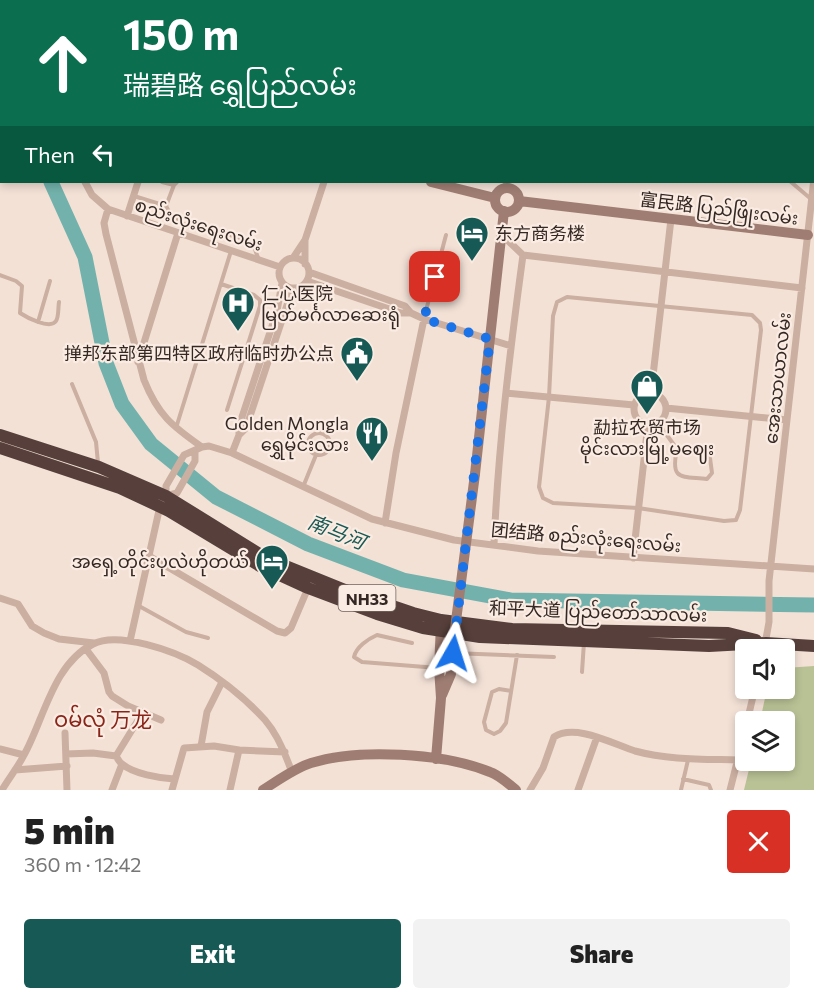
<!DOCTYPE html>
<html lang="en">
<head>
<meta charset="utf-8">
<style>
  body { margin:0; font-family:Commissioner,"Noto Sans SC","Noto Sans Myanmar",sans-serif; background:#f2f2f2; color:#222; height:100vh; display:flex; flex-direction:column; font-size:22px; white-space:nowrap }
  * { box-sizing:border-box; margin:0 }
  p { font-size:20px; color:#767676 }
  .icon { flex:none; width:33px; height:33px; fill:none; stroke:currentColor; stroke-width:2; stroke-linecap:round; stroke-linejoin:round }
  .map { position:relative; height:790px; overflow:hidden }
  .side { display:flex; flex-direction:column; background:#fff; flex:1 }
  .side>* { flex:none }
  .top-card { position:absolute; left:0px; top:0px; width:814px; height:183px; box-shadow:0 3px 9px #0003; background:#0b6e4f; color:#fff; overflow:hidden }
  .fabs { position:absolute; left:735px; top:639px; display:grid; gap:12px }
  .fabs a { display:grid; place-items:center; width:60px; height:60px; border-radius:6px; background:#fff; box-shadow:0 3px 9px #0003; font-size:30px }
  .pin { position:absolute; display:grid; place-items:center; width:51px; height:51px; color:#fff; margin:-26px; border-radius:12px; box-shadow:0 3px 9px #0006 }
  .me { position:absolute; width:66px; margin:-33px; rotate:6deg; stroke-linejoin:round; filter:drop-shadow(0 0 4px #0008) }
  .turn { display:flex; align-items:center; gap:21px; height:126px; padding:0 24px; font-size:27px }
  .turn .icon { width:78px; height:78px; stroke-width:2.5 }
  .turn b { display:block; font-size:42px; line-height:51px }
  .then { display:flex; align-items:center; height:57px; padding:0 24px; background:#0003; gap:12px; font-size:22px }
  .round { display:grid; place-items:center; flex:none; width:63px; height:63px; border-radius:6px; background:#f2f2f2 }
  .head { display:flex; align-items:center; justify-content:space-between; height:102px; padding:0 24px }
  h1 { font-size:36px; font-weight:800; line-height:45px }
  .action { display:flex; gap:12px; margin-top:auto; padding:12px 24px }
  .action a { flex:1; height:69px; border-radius:6px; background:#175955; color:#fff; font-size:24px; font-weight:800; line-height:69px; text-align:center }
  .action a+a { background:#f2f2f2; color:#222 }
  .map>svg:first-child { display:block }
</style>
</head>
<body>
<div class="map">
<svg width="814" height="790" viewBox="0 0 814 790">
  <rect width="100%" height="100%" fill="#f3e1d6"/>
  <path fill="#b9c295" d="M814,666V790H744L751,761L784,760V722L760,721L767,689L784,688L785,668Z"/>
  <g fill="none" stroke-linecap="round" stroke-linejoin="round">
    <path stroke="#73b2ac" stroke-width="15" d="M0,115L2,116
      M51,182L85,257L106,363L122,404L151,444L216,497L308,544L403,580L511,600L814,605"/>
    <path stroke="#cbafa1" stroke-width="4" d="M161,0L162,2
      M566,0L569,2
      M805,0L809,2
      M695,2L696,0
      M813,3H814
      M162,182L174,185
      M177,182L174,185L166,206C180,241 240,226 254,247C256,251 257,256 259,260
      M791,182L811,199
      M134,196L166,206
      M0,275L16,281L22,286L20,313C26,317 50,330 56,321C59,317 58,307 59,302
      M221,284L254,295L260,300V306L227,410
      M567,297L752,315L760,323L761,330L740,510L736,520L724,521L638,508L553,503L543,498L539,487L549,397L553,316L557,302Z
      M424,318L446,235
      M38,322L50,281
      M72,384L96,442L98,463
      M658,423L677,449L704,455L710,458L712,473L707,479C681,476 670,481 677,449
      M176,428L231,251
      M308 444a11 11 0 1 1 22 0a11 11 0 1 1-22 0Z
      M303,487L316,455
      M139,606L186,632L208,638
      M412,643L377,635C368,639 356,647 354,657L362,662L438,668
      M453,653L554,657
      M582,672L584,642
      M511,691L499,689L492,692L484,722L486,730L494,734L500,731L506,723L517,655
      M683,779L709,785L711,790
      M681,790L688,760"/>
    <path stroke="#cbafa1" stroke-width="7" d="M490,0H526
      M630,2L631,0
      M813,57H814
      M0,91H2
      M0,147L2,148
      M85,182L92,195L108,209L280,267
      M506,188L507,182
      M108,209L104,223L106,234L144,380C158,415 172,426 202,447
      M127,216L138,182
      M305,240L324,182
      M523,255L802,288
      M293,258L305,240V264
      M279 273a15 15 0 1 1 30 0a15 15 0 1 1-30 0Z
      M307,281L401,313H411L405,306L309,272
      M282,283L277,311L239,426V435L246,428L288,302L294,289
      M411,313L424,319L511,346
      M138,362L178,233
      M506,393L634,405
      M651,393L671,219
      M634 409a16 16 0 1 1 32 0a16 16 0 1 1-32 0Z
      M666,408L787,420
      M232,453L239,435
      M166,496L177,493L195,461V451
      M385,523L396,453L424,319
      M494,545C498,448 510,351 523,255L501,234
      M149,556L277,631L285,633L291,628L308,588
      M633,558L648,424
      M0,598L18,604L32,626L44,633L59,639L94,643
      M130,641L160,506L166,496V486L184,455L202,447L209,446L232,453L372,519L454,540L538,551L814,569
      M86,649L104,673L109,692L112,696L128,706L161,720
      M764,650L769,622V581L814,178
      M747,722L755,688
      M65,733L67,790
      M201,746L207,712L222,682
      M0,749L24,755
      M66,754L93,753L116,756C118,759 119,762 122,764C134,774 159,778 174,779
      M116,756L143,712
      M15,770L67,766
      M2,790C9,778 18,767 24,755C44,719 53,664 93,644C118,631 175,651 198,665C222,680 246,699 265,720C278,735 286,755 292,773
      M112,790L122,764
      M172,790L184,748L214,746L239,750L285,752
      M230,790L239,750
      M530,790L543,768L554,737C575,723 613,744 635,751C668,760 704,759 738,760
      M578,790L597,737
      M730,790L746,727"/>
    <path stroke="#9f7d73" stroke-width="10" d="M0,37H2
      M431,182L495,198
      M495 200a12 12 0 1 1 24 0a12 12 0 1 1-24 0Z
      M519,201L808,235
      M475,474L504,211
      M442,695L451,674L453,644
      M436,759L441,698L439,668L441,625
      M263,790C277,781 295,768 311,763C359,748 443,753 490,772C499,775 509,784 516,790"/>
    <path stroke="#57403b" stroke-width="12" d="M0,435L99,467L166,496L266,558L345,590L413,613L441,620L512,629L728,633L756,640
      M0,448L120,488L169,511L260,566L308,588L377,614L423,628L480,637L709,646L766,643L814,646"/>
    <path stroke="#9f7d73" stroke-width="10" d="M453,644L475,474"/>
  </g>
  <g fill="none" stroke-linecap="round" stroke-linejoin="round">
    <path stroke="#1a73e8" stroke-width="10" stroke-dasharray="0 18" d="M435,277L424,319L490,339L453,653"/>
  </g>
  <defs>
    <symbol id="hotel-pin" viewBox="-11 -11 22 30"><path d="M0 17L-7.5 6A9.5 9.5 0 1 1 7.5 6Z" fill="#175955" stroke="#faece2"/><path d="M-6-4.5h1.5V1H6V5H4.5V3h-9V5H-6ZM-4 0a1.8 1.8 0 1 1 3.6 0ZM.5 0V-2.5h3Q6-2.5 6 0Z" fill="#fff"/></symbol>
    <symbol id="hospital-pin" viewBox="-11 -11 22 30"><path d="M0 17L-7.5 6A9.5 9.5 0 1 1 7.5 6Z" fill="#175955" stroke="#faece2"/><path d="M-5-5h3v3.5h4V-5h3V5h-3V1.5h-4V5h-3Z" fill="#fff"/></symbol>
    <symbol id="civic-pin" viewBox="-11 -11 22 30"><path d="M0 17L-7.5 6A9.5 9.5 0 1 1 7.5 6Z" fill="#175955" stroke="#faece2"/><path d="M-.6-6.5H3V-4.5H.6V-3L4-1V1h2V6H-6V1h2V-1L-.6-3ZM-1.2 2.5V6h2.4V2.5Z" fill="#fff"/></symbol>
    <symbol id="shop-pin" viewBox="-11 -11 22 30"><path d="M0 17L-7.5 6A9.5 9.5 0 1 1 7.5 6Z" fill="#175955" stroke="#faece2"/><path d="M-5-2.5h2.3a2.7 3.5 0 0 1 5.4 0H5L5.5 6h-11ZM-1.5-2.5h3a1.5 2.3 0 0 0-3 0Z" fill="#fff"/></symbol>
    <symbol id="restaurant-pin" viewBox="-11 -11 22 30"><path d="M0 17L-7.5 6A9.5 9.5 0 1 1 7.5 6Z" fill="#175955" stroke="#faece2"/><path d="M-5-6h1v4h1v-4h1v4h1v-4h1v5L-1.5 .5V6h-2V.5L-5-1ZM5-6V6H3V1.5H1.5Q1.5-4 5-6Z" fill="#fff"/></symbol>
  </defs>
  <g fill-rule="evenodd">
    <use href="#hotel-pin" x="453" y="214" width="38" height="52"/>
    <use href="#hospital-pin" x="219" y="284" width="38" height="52"/>
    <use href="#civic-pin" x="338" y="334" width="38" height="52"/>
    <use href="#shop-pin" x="628" y="367" width="38" height="52"/>
    <use href="#restaurant-pin" x="353" y="414" width="38" height="52"/>
    <use href="#hotel-pin" x="253" y="542" width="38" height="52"/>
  </g>
  <g text-anchor="middle" dominant-baseline="central" stroke-width="4.5" stroke-linejoin="round" paint-order="stroke">
    <rect fill="#faece2" stroke="#70635d" stroke-width="1.5" x="338.5" y="585" width="57" height="26" rx="4.5"/>
    <g font-size="16" font-weight="bold" fill="#352824">
      <text x="367" y="598">NH33</text>
    </g>
    <g font-size="18" fill="#352824" stroke="#faece2">
      <text transform="translate(719 208) rotate(7)">富民路 ပြည်ဖြိုးလမ်း</text>
      <text transform="translate(199 224) rotate(18)">စည်းလုံးရေးလမ်း</text>
      <text transform="translate(777 378) rotate(-84)">အေးသာယာလမ်း</text>
      <text transform="translate(586 537) rotate(5)">团结路 စည်းလုံးရေးလမ်း</text>
      <text transform="translate(598 611) rotate(2)">和平大道 ပြည်တော်သာလမ်း</text>
    </g>
    <g font-size="18" fill="#352824" stroke="#faece2" text-anchor="end">
      <text x="495" y="233" text-anchor="start">东方商务楼</text>
      <text x="261" y="293" text-anchor="start">仁心医院<tspan x="261" dy="21">မြတ်မင်္ဂလာဆေးရုံ</tspan></text>
      <text x="334" y="353">掸邦东部第四特区政府临时办公点</text>
      <text x="349" y="423">Golden Mongla<tspan x="349" dy="21">ရွှေမိုင်းလား</tspan></text>
      <text x="647" y="427" text-anchor="middle">勐拉农贸市场<tspan x="647" dy="21">မိုင်းလားမြို့မဈေး</tspan></text>
      <text x="249" y="561">အရှေ့တိုင်းပုလဲဟိုတယ်</text>
    </g>
    <g font-size="20" font-style="italic" fill="#175955" stroke="#faece2">
      <text transform="translate(337 531) rotate(22)">南马河</text>
    </g>
    <g font-size="21" fill="#8a2418" stroke="#faece2">
      <text x="103" y="718">ဝမ်လုံ 万龙</text>
    </g>
  </g>
</svg>
<div class="fabs">
<a><svg class="icon" aria-label="sound" viewBox="0 0 24 24"><path d="M4 9h4l5-4v14l-5-4H4zM17 9q2 3 0 6"/></svg></a>
<a><svg class="icon" aria-label="layers" viewBox="0 0 24 24"><path d="M12 4l9 5-9 5-9-5zM3 14l9 5 9-5"/></svg></a>
</div>
<div class="pin" style="left:435px;top:277px;background:#d93025"><svg class="icon" aria-label="arrive" viewBox="0 0 24 24"><path d="M6 21V4h12l-3 4 3 4H6"/></svg></div>
<svg class="me" style="left:453px;top:653px" viewBox="-20 -20 40 40"><path d="M0-17L14 15 0 8-14 15z" fill="#1a73e8" stroke="#fff" stroke-width="4"/></svg>
<div class="top-card">
<div class="turn"><svg class="icon" aria-label="ahead" viewBox="0 0 24 24"><path d="M12 20V5M6 11l6-6 6 6"/></svg><div><b>150 m</b>瑞碧路 ရွှေပြည်လမ်း</div></div>
<div class="then">Then<svg class="icon" aria-label="left" viewBox="0 0 24 24"><path d="M17 20v-9H6M10 6l-5 5 5 5"/></svg></div>
</div>
</div>
<section class="side">
<div class="head"><div><h1>5 min</h1><p>360 m · 12:42</p></div><a class="round" style="background:#d93025;color:#fff"><svg class="icon" aria-label="close" viewBox="0 0 24 24"><path d="M6 6l12 12M18 6L6 18"/></svg></a></div>
<div class="action"><a>Exit</a><a>Share</a></div>
</section>
</body>
</html>
